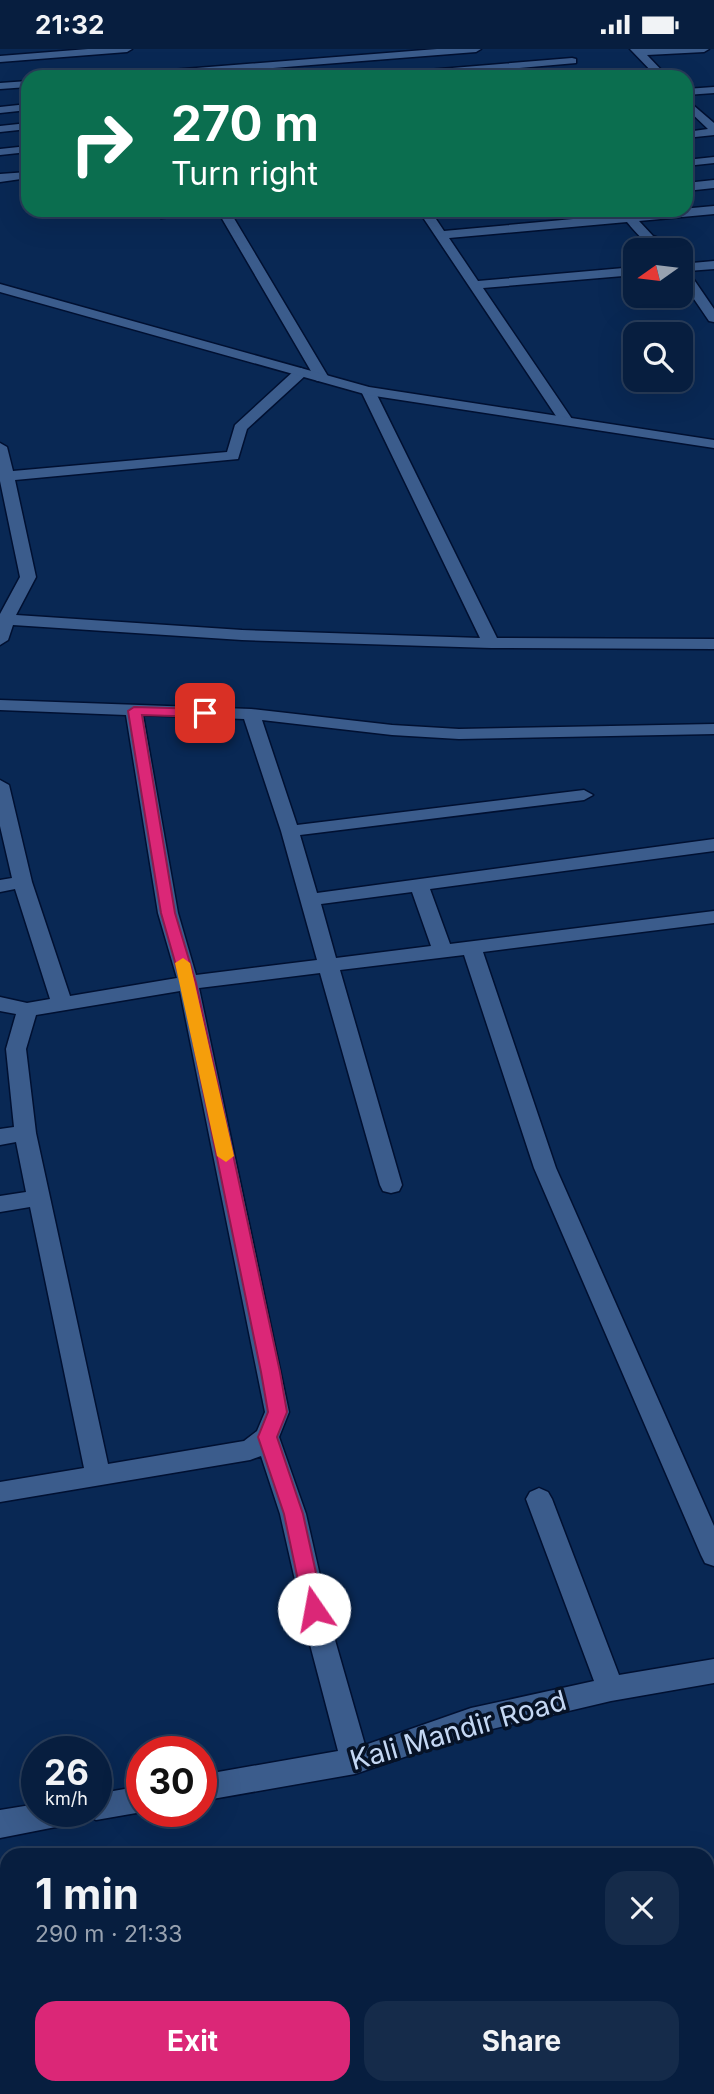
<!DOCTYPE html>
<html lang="en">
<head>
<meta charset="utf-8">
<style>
  body { margin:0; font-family:Inter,sans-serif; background:#152b4a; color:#f1f3f6; height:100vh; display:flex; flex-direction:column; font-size:26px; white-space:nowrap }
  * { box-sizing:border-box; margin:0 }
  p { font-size:23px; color:#98a2b0 }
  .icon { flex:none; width:38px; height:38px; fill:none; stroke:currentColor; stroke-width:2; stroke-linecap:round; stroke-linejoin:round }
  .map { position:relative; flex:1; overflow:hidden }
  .sheet { position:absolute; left:0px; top:1799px; width:714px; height:247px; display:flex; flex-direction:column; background:#071e3f; border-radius:21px 21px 0 0; box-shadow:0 7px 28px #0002,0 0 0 2px #283c59 }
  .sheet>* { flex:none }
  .guide { position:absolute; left:21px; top:21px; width:672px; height:147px; border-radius:21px; box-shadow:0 7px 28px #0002,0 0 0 2px #283c59; background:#0b6e4f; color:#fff; overflow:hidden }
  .needle { width:46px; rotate:256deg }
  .tools { position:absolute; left:623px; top:189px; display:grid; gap:14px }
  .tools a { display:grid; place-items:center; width:70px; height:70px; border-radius:14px; background:#071e3f; box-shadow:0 7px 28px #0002,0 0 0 2px #283c59; font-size:35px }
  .speed { position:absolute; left:21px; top:1687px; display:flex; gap:14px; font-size:35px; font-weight:700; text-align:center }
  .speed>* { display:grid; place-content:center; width:91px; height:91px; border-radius:50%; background:#071e3f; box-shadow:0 7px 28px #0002,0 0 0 2px #283c59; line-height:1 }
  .speed small { font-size:18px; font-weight:400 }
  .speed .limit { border:10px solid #d22; background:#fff; color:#111 }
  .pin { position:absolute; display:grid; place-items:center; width:60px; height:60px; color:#fff; margin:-30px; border-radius:14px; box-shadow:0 4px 10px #0006 }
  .me { position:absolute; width:77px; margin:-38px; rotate:348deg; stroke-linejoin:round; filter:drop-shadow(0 0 5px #0008) }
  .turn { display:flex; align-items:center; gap:24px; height:147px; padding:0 35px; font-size:32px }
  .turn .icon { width:91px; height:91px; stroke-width:2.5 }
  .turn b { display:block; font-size:49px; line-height:60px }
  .round { display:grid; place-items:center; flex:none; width:74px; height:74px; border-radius:21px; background:#152b4a }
  .head { display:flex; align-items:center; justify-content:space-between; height:119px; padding:0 35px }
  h1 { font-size:42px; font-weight:700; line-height:52px }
  .button { display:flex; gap:14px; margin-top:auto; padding:14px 35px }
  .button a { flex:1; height:80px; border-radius:21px; background:#db2777; color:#fff; font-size:28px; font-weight:700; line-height:80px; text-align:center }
  .button a+a { background:#152b4a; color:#f1f3f6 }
  .status { display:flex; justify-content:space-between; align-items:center; height:49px; padding:0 35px; background:#071e3f; direction:ltr }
  .status svg { height:19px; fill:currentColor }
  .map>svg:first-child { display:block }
</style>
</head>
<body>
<div class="status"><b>21:32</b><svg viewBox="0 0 49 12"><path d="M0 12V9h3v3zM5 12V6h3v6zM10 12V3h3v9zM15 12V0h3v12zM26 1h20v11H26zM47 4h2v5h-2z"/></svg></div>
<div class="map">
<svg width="714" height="2045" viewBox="0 0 714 2045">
  <rect width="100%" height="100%" fill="#092854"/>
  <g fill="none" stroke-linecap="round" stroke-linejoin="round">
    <defs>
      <path id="minor" d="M88,0H132L127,3L0,13V7Z
        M437,0H481L476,3L161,28H116L121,25Z
        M630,0H709L704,3L647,6L668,28H657Z
        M572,9L576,10V14L417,28H374L379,25Z
        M604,23L608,24V28H578L583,25Z
        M28,32V38L0,40V34Z
        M714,38V44L686,46V40Z
        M686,50L714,74V86L686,89V83L708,80L686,59Z
        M28,55V61L0,64V58Z
        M28,74V80L0,83V77Z
        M28,97V103L0,106V100Z
        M714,108V114L686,117V111Z
        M28,123V129L0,133V125Z
        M714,131V139L686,142V134Z
        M714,157V165L639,172L653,187L669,193V199C650,201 638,186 627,173L449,189L478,232L635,218V226L483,239L572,370L565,374L558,370L418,161H430L444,182Z
        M165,161H212L206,165L161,169L155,165Z
        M217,161H229L329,329L327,332H317L315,329Z
        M714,212V220L688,222L714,260V273L709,272L681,231V215Z
        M301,319L308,323L306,326L247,380L238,410L15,431L36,528L16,566L242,581L480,589L361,342L368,338L375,342L497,589L714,590V600L491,599L242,591L13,576L8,591L0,596V565L20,528L0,432V394L7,398L13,422L227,403L235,376L296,320Z
        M0,651L251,660L392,676L459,680L714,675V685L459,690L392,686L262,671L297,776L584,741L593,746L584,751L300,786L317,844L714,790V802L430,840L450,895L714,862V874L483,903L556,1119L714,1477V1517L705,1514L701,1506L534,1119L464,906L340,921L402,1136L399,1142L391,1144L383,1142L380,1136L320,924L199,939L289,1363L279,1388L306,1465L333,1584L365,1696L471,1659L594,1632L526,1450L530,1443L539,1439L548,1443L552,1450L619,1626L714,1610V1634L611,1652L471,1685L355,1725L201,1752V1726L338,1702L307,1584L280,1465L261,1407L250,1411L0,1453V1433L84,1419L30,1158L0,1163V1147L26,1143L16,1093L0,1096V1080L14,1078L6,1000L16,965L0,962V948L27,954L50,950L15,840L0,843V831L12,829L0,777V731L9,736L32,833L70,947L177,929L158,864L126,666L0,661ZM143,666L244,670L281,782L317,911L196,926L178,864ZM412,843L431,897L336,909L321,855ZM180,942L265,1363L257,1382L244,1392L108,1415L36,1084L26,1000L36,966Z
        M142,1737V1762H145L142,1763L96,1771L84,1764L81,1771L71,1775L0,1789V1761L37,1755V1762H96V1745Z"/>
      <path id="tertiary" d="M0,235L369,338L714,391V399L368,346L0,243Z"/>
    </defs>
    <use href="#minor" stroke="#001031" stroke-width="3"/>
    <use href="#tertiary" stroke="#001031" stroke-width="3"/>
    <use href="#minor" fill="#3b5c8c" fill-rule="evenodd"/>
    <use href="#tertiary" fill="#3b5c8c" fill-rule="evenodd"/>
  </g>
  <path fill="#db2777" stroke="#8e194d" stroke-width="2" d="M134,658L205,660L212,664L205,668L142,666L175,864L196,934L280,1323L287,1363L277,1388L303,1465L324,1560L321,1567L314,1569L307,1567L304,1560L284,1465L258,1388L268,1363L261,1323L181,934L161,864L128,662Z"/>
  <path fill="#f59e0b" d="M183,909L190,914L234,1107L226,1113L217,1107L175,914Z"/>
  <g text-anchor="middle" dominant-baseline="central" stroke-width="7" stroke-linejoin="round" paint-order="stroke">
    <g font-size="28" fill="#c4d7f3" stroke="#061226">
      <text transform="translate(458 1681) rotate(-16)">Kali Mandir Road</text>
    </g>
  </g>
</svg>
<div class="tools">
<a><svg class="needle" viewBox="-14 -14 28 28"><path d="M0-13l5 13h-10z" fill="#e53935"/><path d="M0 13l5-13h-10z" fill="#98a2b0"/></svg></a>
<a><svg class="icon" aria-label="search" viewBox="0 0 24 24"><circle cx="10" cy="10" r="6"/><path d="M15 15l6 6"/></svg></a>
</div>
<div class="speed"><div>26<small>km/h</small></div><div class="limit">30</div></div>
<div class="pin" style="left:205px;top:664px;background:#d93025"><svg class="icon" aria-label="arrive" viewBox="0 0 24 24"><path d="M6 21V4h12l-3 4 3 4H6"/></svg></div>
<svg class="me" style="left:314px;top:1560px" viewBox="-20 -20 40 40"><circle r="19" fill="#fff"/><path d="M0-13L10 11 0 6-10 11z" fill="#db2777"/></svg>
<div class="guide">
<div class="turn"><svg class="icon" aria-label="right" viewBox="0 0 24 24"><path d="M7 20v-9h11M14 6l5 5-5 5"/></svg><div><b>270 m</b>Turn right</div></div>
</div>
<section class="sheet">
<div class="head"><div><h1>1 min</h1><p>290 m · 21:33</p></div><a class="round"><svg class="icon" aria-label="close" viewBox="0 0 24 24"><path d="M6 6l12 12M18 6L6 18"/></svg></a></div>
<div class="button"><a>Exit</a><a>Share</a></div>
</section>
</div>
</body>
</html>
